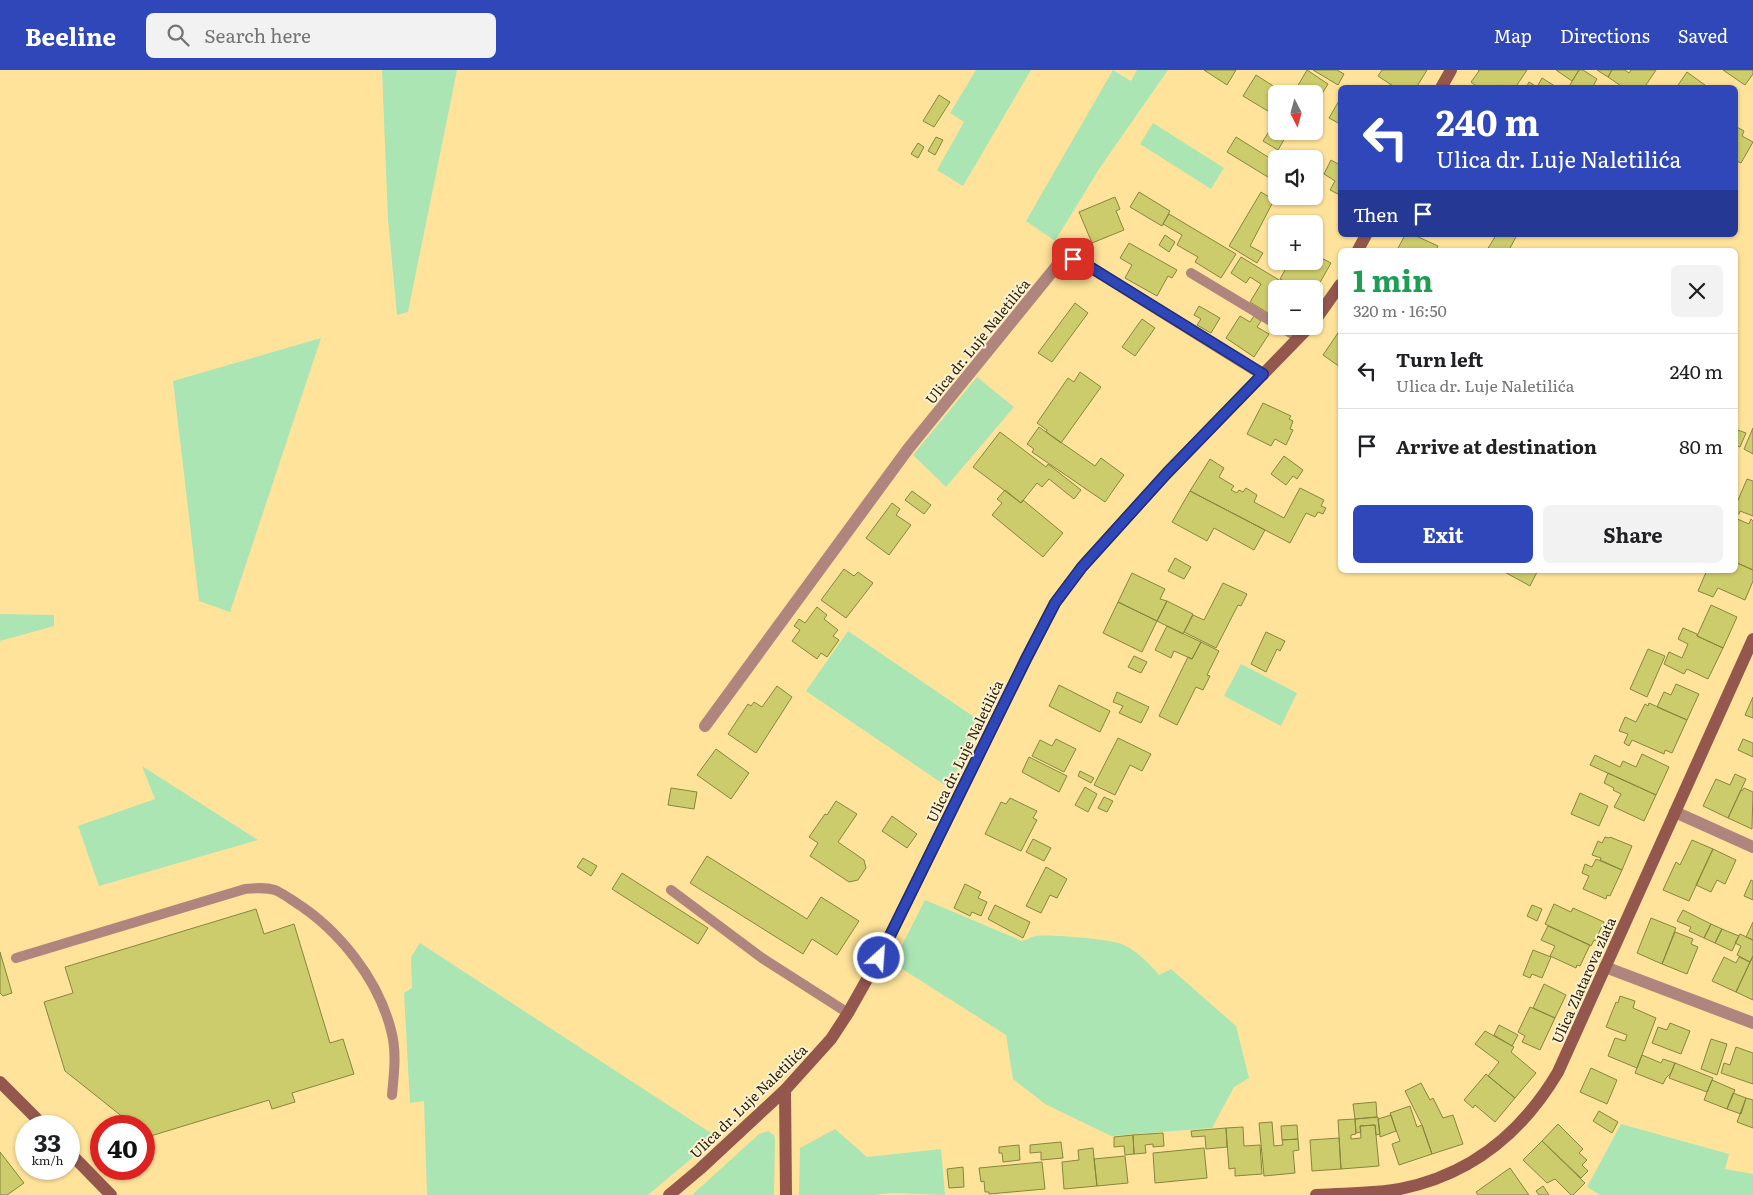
<!DOCTYPE html>
<html lang="en">
<head>
<meta charset="utf-8">
<style>
  body { margin:0; font-family:Literata,serif; background:#f2f2f2; color:#202124; height:100vh; display:flex; flex-direction:column; font-size:19px; white-space:nowrap }
  * { box-sizing:border-box; margin:0 }
  p { font-size:16px; color:#757577 }
  .icon { flex:none; width:28px; height:28px; fill:none; stroke:currentColor; stroke-width:2; stroke-linecap:round; stroke-linejoin:round }
  .map { position:relative; flex:1; overflow:hidden }
  .sheet { position:absolute; left:1338px; top:178px; width:400px; height:325px; display:flex; flex-direction:column; background:#fff; border-radius:8px; box-shadow:0 1px 4px #0004 }
  .sheet>* { flex:none }
  .hud { position:absolute; left:1338px; top:15px; width:400px; height:152px; border-radius:8px; box-shadow:0 1px 4px #0004; background:#2f47b8; color:#fff; overflow:hidden }
  .needle { width:32px; rotate:174deg }
  .fabs { position:absolute; left:1268px; top:15px; display:grid; gap:10px }
  .fabs a { display:grid; place-items:center; width:55px; height:55px; border-radius:8px; background:#fff; box-shadow:0 1px 4px #0004; font-size:25px }
  .speed { position:absolute; left:15px; top:1045px; display:flex; gap:10px; font-size:25px; font-weight:700; text-align:center }
  .speed>* { display:grid; place-content:center; width:65px; height:65px; border-radius:50%; background:#fff; box-shadow:0 1px 4px #0004; line-height:1 }
  .speed small { font-size:12px; font-weight:400 }
  .speed .limit { border:8px solid #d22; background:#fff; color:#111 }
  .pin { position:absolute; display:grid; place-items:center; width:42px; height:42px; color:#fff; margin:-21px; border-radius:10px; box-shadow:0 2px 8px #0006 }
  .me { position:absolute; width:55px; margin:-28px; rotate:26deg; stroke-linejoin:round; filter:drop-shadow(0 0 4px #0008) }
  .turn { display:flex; align-items:center; gap:18px; height:105px; padding:0 15px; font-size:22px }
  .turn .icon { width:65px; height:65px; stroke-width:2.5 }
  .turn b { display:block; font-size:35px; line-height:42px }
  .then { display:flex; align-items:center; height:48px; padding:0 15px; background:#0003; gap:10px; font-size:19px }
  .round { display:grid; place-items:center; flex:none; width:52px; height:52px; border-radius:8px; background:#f2f2f2 }
  .overview { display:flex; align-items:center; justify-content:space-between; height:85px; padding:0 15px }
  h1 { font-size:30px; font-weight:700; line-height:38px; color:#1e9e55 }
  .button { display:flex; gap:10px; margin-top:auto; padding:10px 15px }
  .button a { flex:1; height:58px; border-radius:8px; background:#2f47b8; color:#fff; font-size:20px; font-weight:700; line-height:58px; text-align:center }
  .button a+a { background:#f2f2f2; color:#202124 }
  ul { padding:0; list-style:none }
  li { display:flex; align-items:center; gap:15px; height:75px; padding:0 15px; border-top:1px solid #e0e0e0 }
  li div { flex:1 }
  li b { display:block; font-size:19px }
  li em { font-style:normal }
  header { display:flex; align-items:center; gap:30px; box-sizing:border-box; height:70px; padding:0 25px; background:#2f47b8; color:#fff }
  header strong { font-size:24px }
  nav { display:flex; gap:28px; margin-inline-start:auto; font-size:18px }
  .search { width:350px; height:45px; background:#f2f2f2; display:flex; align-items:center; gap:12px; box-sizing:border-box; padding:0 18px; border-radius:8px; color:#757577; font-size:19px }
  .map>svg:first-child { display:block }
</style>
</head>
<body>
<header>
<strong>Beeline</strong>
<div class="search"><svg class="icon" aria-label="search" viewBox="0 0 24 24"><circle cx="10" cy="10" r="6"/><path d="M15 15l6 6"/></svg>Search here</div>
<nav><a>Map</a><a>Directions</a><a>Saved</a></nav>
</header>
<div class="map">
<svg width="1753" height="1125" viewBox="0 0 1753 1125">
  <rect width="100%" height="100%" fill="#ffe39a"/>
  <path fill="#abe5b4" d="M382,0H457L408,242L397,245L388,149Z
    M976,0H1031L963,116L937,100L964,52L950,43Z
    M1113,0L1131,11L1137,0H1168L1099,99L1055,171L1026,151Z
    M1153,53L1224,98L1211,119L1140,74Z
    M321,268L230,542L199,531L173,311Z
    M977,307L1014,337L946,417L913,385Z
    M0,544L54,545V556L0,571Z
    M848,561L980,651L949,718L806,621Z
    M1241,594L1297,623L1281,656L1224,626Z
    M142,696L258,770L99,816L78,756L155,729Z
    M925,830L1022,871C1026,870 1031,867 1036,866C1049,864 1112,869 1124,875C1138,882 1149,893 1159,905L1171,899L1236,956L1249,1008L1234,1017L1212,1058L1111,1066L1045,1034L1013,1009L1006,965L893,893Z
    M420,873L717,1067L648,1125H427L424,1031L410,1033L404,923L412,918L411,887Z
    M1621,1054L1729,1084L1725,1099L1753,1104V1125H1600L1587,1117Z
    M835,1059L867,1087L941,1079L945,1125L891,1123L874,1125H799L800,1078Z
    M768,1061L774,1065L775,1069L774,1125H692L759,1064Z"/>
  <path fill="#cccc6c" stroke="#86863c" d="M1204,0H1236L1227,15Z
    M1307,0L1328,14L1314,37V24H1293Z
    M1313,0H1337L1344,4L1338,15Z
    M1382,0H1427L1416,18H1396L1378,6Z
    M1478,0H1527L1515,18H1502L1498,15L1496,18H1479L1471,12L1479,1Z
    M1556,0H1579L1572,11Z
    M1579,0H1583L1597,9L1592,18H1568Z
    M1597,0H1612L1608,7Z
    M1612,0H1625L1629,3L1631,0H1656L1644,18H1624L1608,7Z
    M1723,0H1753V4L1745,15Z
    M1687,2L1709,18H1676Z
    M1256,5L1286,24H1276V46L1243,26Z
    M1542,8L1558,18H1526L1529,12L1537,17Z
    M939,25L950,32L934,57L923,51Z
    M1340,29V54L1329,48Z
    M1276,50V61H1289L1278,80L1263,71Z
    M1735,56L1744,61L1742,66L1753,72L1741,93L1735,90Z
    M936,67L943,70L935,85L928,81Z
    M1236,67L1276,92V112L1227,82Z
    M918,73L924,77L918,88L911,84Z
    M1331,90L1340,95V125L1330,120L1335,111L1324,104Z
    M1139,122L1170,141L1162,156L1130,137Z
    M1261,122L1274,130L1250,176L1263,183L1257,193L1229,176Z
    M1115,127L1120,139L1116,141L1124,160L1092,173L1079,142Z
    M1169,144L1236,184L1221,208L1195,192L1198,187L1177,175L1182,165L1163,154Z
    M1165,165L1175,172L1169,182L1159,175Z
    M1405,165H1414L1438,176L1436,180H1397Z
    M1496,165H1517L1509,180H1487Z
    M1129,173L1177,200L1172,208L1168,206L1157,226L1125,208L1132,195L1120,188Z
    M1314,184L1331,193L1314,223V219H1298L1280,209L1290,191H1314Z
    M1241,187L1294,219H1276V248L1250,232L1261,214L1250,207L1246,213L1231,203Z
    M1075,233L1088,243L1052,292L1038,283Z
    M1199,236L1220,248L1211,263L1197,255L1201,249L1194,245Z
    M1240,246L1250,252L1254,246L1261,251L1257,257L1269,264L1254,287L1226,268Z
    M1142,249L1155,258L1135,286L1122,277Z
    M1340,260V297L1323,285Z
    M1080,302L1101,317L1061,373L1046,362L1047,360L1037,353L1068,308L1074,312Z
    M1263,333L1291,346L1289,349L1293,351L1290,359L1293,360L1286,375L1275,369L1271,376L1247,364Z
    M1039,357L1095,396L1101,388L1124,405L1105,432L1032,382L1034,379L1027,374Z
    M1753,358V384L1744,379Z
    M1735,359L1746,363L1740,377L1735,375Z
    M1000,362L1046,397L1048,394L1081,420L1074,429L1049,409L1042,417L1037,413L1021,433L973,397Z
    M1284,386L1303,400L1297,409L1293,406L1286,415L1271,404Z
    M1210,389L1224,398L1219,407L1234,416L1231,420L1237,423L1239,420L1243,422L1246,418L1257,425L1254,432L1284,448L1300,418L1324,430L1321,436L1326,438L1323,444L1318,442L1315,447L1306,443L1290,473L1190,421Z
    M1747,409L1753,411V446L1740,441L1739,444L1735,443V437Z
    M1005,420L1021,433L1023,430L1063,463L1043,487L992,445L1002,433L997,429Z
    M912,421L931,435L924,444L905,430Z
    M1190,421L1265,460L1254,480L1214,458L1207,471L1172,452Z
    M892,433L900,439L896,445L911,455L889,485L866,468Z
    M1735,448L1749,454L1751,449L1753,451V500L1735,492Z
    M1175,488L1191,497L1184,509L1168,501Z
    M1735,492L1753,500V511L1745,530L1718,518L1713,527L1698,521L1707,500H1735Z
    M844,499L854,506L858,502L873,513L846,548L821,530Z
    M1501,500H1538L1530,516Z
    M1132,503L1165,519L1160,529L1167,531L1157,551L1118,532Z
    M1223,513L1247,524L1241,536L1238,535L1216,578L1184,562L1193,545L1204,550Z
    M1167,531L1193,544L1183,564L1157,551Z
    M1118,532L1157,551L1142,582L1103,563Z
    M1711,535L1737,547L1723,578L1697,566Z
    M817,537L827,545L824,549L838,560L833,566L839,570L827,587L821,583L817,589L792,571L800,560L794,556L799,549L805,553Z
    M1167,556L1201,572L1192,589L1174,581L1171,588L1155,580Z
    M1683,558L1697,564V566L1723,578L1708,609L1687,599L1684,604L1664,594L1669,582L1682,588L1688,574L1678,569Z
    M1266,562L1285,571L1280,581L1277,579L1266,602L1251,594Z
    M1201,572L1219,581L1207,605L1210,606L1203,620L1196,617L1177,655L1159,646L1188,587L1192,589Z
    M1648,579L1665,586L1647,627L1630,619Z
    M1134,586L1147,592L1141,603L1128,597Z
    M1676,614L1699,624L1687,650L1657,637L1664,622L1671,625Z
    M1059,615L1110,641L1100,662L1049,636Z
    M777,616L792,627L756,683L728,664L748,634L751,636L754,632L762,637Z
    M1117,622L1149,637L1141,653L1119,643L1123,636L1113,632Z
    M1753,627V648L1745,645Z
    M1649,633L1687,650L1672,683L1665,680L1664,684L1632,670L1629,676L1624,673L1628,664L1619,661L1625,647L1636,652L1645,634L1648,636Z
    M1118,668L1151,684L1142,701L1130,695L1115,725L1094,715Z
    M1056,669L1076,679L1064,702L1032,686L1040,670L1052,676Z
    M1743,669L1753,673V687L1738,680Z
    M716,679L749,703L731,729L697,705Z
    M1642,684L1669,697L1656,725L1590,695L1595,685L1620,697L1623,691L1636,697Z
    M1029,687L1067,706L1059,722L1022,702Z
    M1080,701L1094,708L1091,713L1078,706Z
    M1608,703L1656,725L1644,751L1614,737L1621,724L1613,720L1614,718L1604,713Z
    M1735,704L1746,709L1728,748L1703,736L1716,709L1730,715Z
    M1085,717L1097,724L1088,742L1075,735Z
    M671,718L697,722L694,739L668,735Z
    M1744,718L1753,722L1752,759L1728,748L1741,720L1742,721Z
    M1580,723L1608,736L1599,756L1571,744Z
    M1104,727L1113,731L1107,742L1098,738Z
    M1010,728L1037,741L1033,748L1037,750L1021,781L985,764L1001,732L1006,734Z
    M836,731L857,744L838,772L864,790L866,798L858,810L849,812L810,786L818,773L809,767L825,744L827,745Z
    M892,746L917,764L907,778L882,761Z
    M1605,767L1609,768L1610,767L1632,776L1622,800L1600,790L1601,788L1592,785L1598,771L1602,773Z
    M1033,769L1051,778L1044,791L1026,782Z
    M1692,770L1713,779L1689,831L1663,820L1676,792L1680,795Z
    M1713,779L1736,790L1725,814L1717,810L1711,822L1696,815Z
    M707,786L807,849L821,827L859,851L837,885L812,869L803,884L690,813Z
    M583,788L597,796L591,806L577,797Z
    M1596,789L1622,800L1610,826L1607,825L1606,829L1583,819L1589,806L1582,803L1585,794L1592,797Z
    M1046,797L1067,809L1057,828L1050,825L1041,843L1026,836Z
    M622,803L708,858L698,874L612,819Z
    M1751,810L1753,811V830L1744,826Z
    M965,814L981,822L978,828L987,832L981,846L972,842L970,846L954,838Z
    M1554,834L1571,842L1573,838L1604,852L1595,871L1594,870L1591,876L1545,854Z
    M995,835L1030,852L1023,868L988,849Z
    M1532,835L1542,839L1537,851L1527,846Z
    M256,839L264,864L294,854L330,973L343,969L354,1004L292,1023L295,1032L272,1039L269,1030L144,1068V1056H130L129,1052L65,1001L44,932L73,923L65,897Z
    M1683,840L1711,854L1704,868L1689,861L1691,857L1677,851Z
    M1651,848L1676,858L1662,894L1637,883Z
    M1753,852V870L1746,867Z
    M1711,854L1722,859L1715,873L1704,868Z
    M1548,856L1590,875L1580,896L1577,895L1576,898L1550,886L1555,876L1541,870Z
    M1722,859L1739,866L1732,881L1715,873Z
    M1675,862L1693,869L1691,874L1698,877L1687,904L1662,894Z
    M1740,864L1753,870V886L1750,892L1737,885L1741,876L1735,873Z
    M1533,880L1551,887L1542,908L1532,904L1530,908L1523,905Z
    M0,882L12,923L3,926L0,923Z
    M1753,886V930L1736,922Z
    M1724,887L1736,893L1739,887L1750,892L1736,922L1712,911Z
    M1544,914L1566,925L1555,948L1533,938Z
    M1620,926L1635,931L1633,938L1656,948L1637,998L1608,986L1615,968L1625,971L1627,965L1606,957L1616,932L1618,933Z
    M1530,937L1555,948L1540,980L1522,972L1525,966L1518,962Z
    M1670,953L1690,961L1681,984L1652,973L1658,957L1667,960Z
    M1499,955L1518,965L1512,976L1494,965Z
    M1485,961L1514,977L1511,982L1536,1003L1515,1028L1488,1006L1499,992L1475,974Z
    M1711,969L1727,974L1717,1005L1701,999Z
    M1736,977L1753,983V1014L1721,1003L1724,993L1730,995Z
    M1642,985L1661,993L1663,989L1675,993L1671,1003L1666,1008L1663,1014L1635,1003Z
    M1675,993L1713,1008L1707,1022L1669,1008Z
    M1591,998L1617,1010L1607,1034L1580,1022Z
    M1486,1004L1515,1028L1495,1052L1475,1035L1473,1038L1464,1030Z
    M1712,1010L1735,1020L1727,1039L1704,1030Z
    M1421,1013L1430,1030L1433,1028L1443,1048L1453,1045L1463,1074L1432,1084L1422,1055L1405,1021Z
    M1733,1023L1746,1028L1741,1044L1727,1039Z
    M1746,1028L1753,1030V1058L1737,1052Z
    M1376,1032L1377,1047L1355,1049L1353,1034Z
    M1410,1036L1417,1057L1422,1055L1432,1084L1399,1095L1392,1074L1400,1071L1390,1043Z
    M1599,1041L1618,1052L1612,1063L1593,1051Z
    M1391,1045L1396,1061L1380,1067L1378,1049Z
    M1378,1047L1380,1064L1376,1065L1375,1055L1360,1056L1361,1062L1356,1063L1355,1049Z
    M1355,1049L1356,1064L1351,1065V1069L1361,1068L1360,1056L1375,1055L1379,1096L1341,1099L1338,1050Z
    M1272,1052L1274,1076L1283,1075L1282,1070L1298,1069L1299,1080L1293,1081L1295,1103L1264,1106L1259,1053Z
    M1558,1054L1583,1079L1579,1083L1587,1090L1582,1095L1588,1101L1581,1108L1542,1071Z
    M1297,1055L1298,1069L1282,1070L1281,1056Z
    M1243,1057L1244,1076L1260,1075L1262,1104L1235,1106V1098L1229,1099L1226,1058Z
    M1226,1058L1227,1077L1206,1079L1205,1066L1192,1067L1191,1061Z
    M1163,1063L1164,1076L1153,1077V1074L1145,1075L1146,1083L1134,1084L1133,1065Z
    M1133,1065L1134,1084L1125,1085L1124,1076L1114,1077V1067Z
    M1339,1068L1341,1099L1312,1101L1310,1070Z
    M1542,1071L1585,1113L1573,1125H1571L1555,1109L1547,1113L1523,1090Z
    M1061,1072L1063,1088L1041,1090V1082L1030,1083V1075Z
    M1019,1075L1020,1090L1003,1092L1002,1083H999V1077Z
    M1093,1078L1097,1116L1064,1119L1062,1092L1079,1090L1078,1080Z
    M1204,1078L1207,1108L1155,1113L1153,1083Z
    M0,1082L24,1113L7,1125H0Z
    M1125,1086L1128,1113L1097,1116L1094,1089Z
    M1042,1092L1045,1119L989,1124V1122H985L984,1111L981,1112L979,1098Z
    M963,1097L964,1117L949,1118L947,1099Z
    M1510,1098L1529,1125H1478L1476,1122Z
    M1543,1116L1549,1125H1539L1536,1121Z"/>
  <g fill="none" stroke-linecap="round" stroke-linejoin="round">
    <path stroke="#b0857e" stroke-width="10" d="M1191,203L1276,254
      M1279,256L1299,268
      M671,820L762,888L848,943
      M16,888L245,819C256,818 265,817 275,820C282,823 289,828 295,832C339,860 378,909 391,960C397,982 394,1003 392,1025"/>
    <path stroke="#b0857e" stroke-width="12" d="M705,656L908,379L1060,192C1069,188 1074,189 1082,192L1263,305
      M1675,742L1753,777
      M1605,897L1753,953"/>
    <path stroke="#93574e" stroke-width="12" d="M1441,18L1451,0
      M1358,180L1366,165
      M1314,252L1340,215
      M0,1012L44,1056
      M785,1020L786,1125
      M69,1082L111,1125
      M669,1125L700,1099L785,1020L831,969L848,943L879,888L1026,589L1055,533L1082,497L1167,403L1310,256
      M1316,1125C1344,1123 1373,1124 1400,1119C1470,1105 1522,1063 1558,1002L1753,569"/>
  </g>
  <g fill="none" stroke-linecap="round" stroke-linejoin="round">
    <defs>
      <path id="route" d="M879,888L1026,589L1055,533L1082,497L1167,403L1263,304L1082,192L1073,189"/>
    </defs>
    <use href="#route" stroke="#1f2e78" stroke-width="12"/>
    <use href="#route" stroke="#2f47b8" stroke-width="9"/>
  </g>
  <g text-anchor="middle" dominant-baseline="central" stroke-width="4" stroke-linejoin="round" paint-order="stroke">
    <g font-size="14" fill="#2d2204" stroke="#fdf2d6">
      <text transform="translate(977 271) rotate(-51)">Ulica dr. Luje Naletilića</text>
      <text transform="translate(964 681) rotate(-64)">Ulica dr. Luje Naletilića</text>
      <text transform="translate(1583 910) rotate(-66)">Ulica Zlatarova zlata</text>
      <text transform="translate(748 1031) rotate(-44)">Ulica dr. Luje Naletilića</text>
    </g>
  </g>
</svg>
<div class="fabs">
<a><svg class="needle" viewBox="-14 -14 28 28"><path d="M0-13l5 13h-10z" fill="#e53935"/><path d="M0 13l5-13h-10z" fill="#757577"/></svg></a>
<a><svg class="icon" aria-label="sound" viewBox="0 0 24 24"><path d="M4 9h4l5-4v14l-5-4H4zM17 9q2 3 0 6"/></svg></a>
<a>+</a>
<a>−</a>
</div>
<div class="speed"><div>33<small>km/h</small></div><div class="limit">40</div></div>
<div class="pin" style="left:1073px;top:189px;background:#d93025"><svg class="icon" aria-label="arrive" viewBox="0 0 24 24"><path d="M6 21V4h12l-3 4 3 4H6"/></svg></div>
<svg class="me" style="left:879px;top:888px" viewBox="-20 -20 40 40"><circle r="17" fill="#2f47b8" stroke="#fff" stroke-width="3"/><path d="M0-11L8 9 0 5-8 9z" fill="#fff"/></svg>
<div class="hud">
<div class="turn"><svg class="icon" aria-label="left" viewBox="0 0 24 24"><path d="M17 20v-9H6M10 6l-5 5 5 5"/></svg><div><b>240 m</b>Ulica dr. Luje Naletilića</div></div>
<div class="then">Then<svg class="icon" aria-label="arrive" viewBox="0 0 24 24"><path d="M6 21V4h12l-3 4 3 4H6"/></svg></div>
</div>
<section class="sheet">
<div class="overview"><div><h1>1 min</h1><p>320 m · 16:50</p></div><a class="round"><svg class="icon" aria-label="close" viewBox="0 0 24 24"><path d="M6 6l12 12M18 6L6 18"/></svg></a></div>
<ul>
<li><svg class="icon" aria-label="left" viewBox="0 0 24 24"><path d="M17 20v-9H6M10 6l-5 5 5 5"/></svg><div><b>Turn left</b><p>Ulica dr. Luje Naletilića</p></div><em>240 m</em></li>
<li><svg class="icon" aria-label="arrive" viewBox="0 0 24 24"><path d="M6 21V4h12l-3 4 3 4H6"/></svg><div><b>Arrive at destination</b></div><em>80 m</em></li>
</ul>
<div class="button"><a>Exit</a><a>Share</a></div>
</section>
</div>
</body>
</html>
